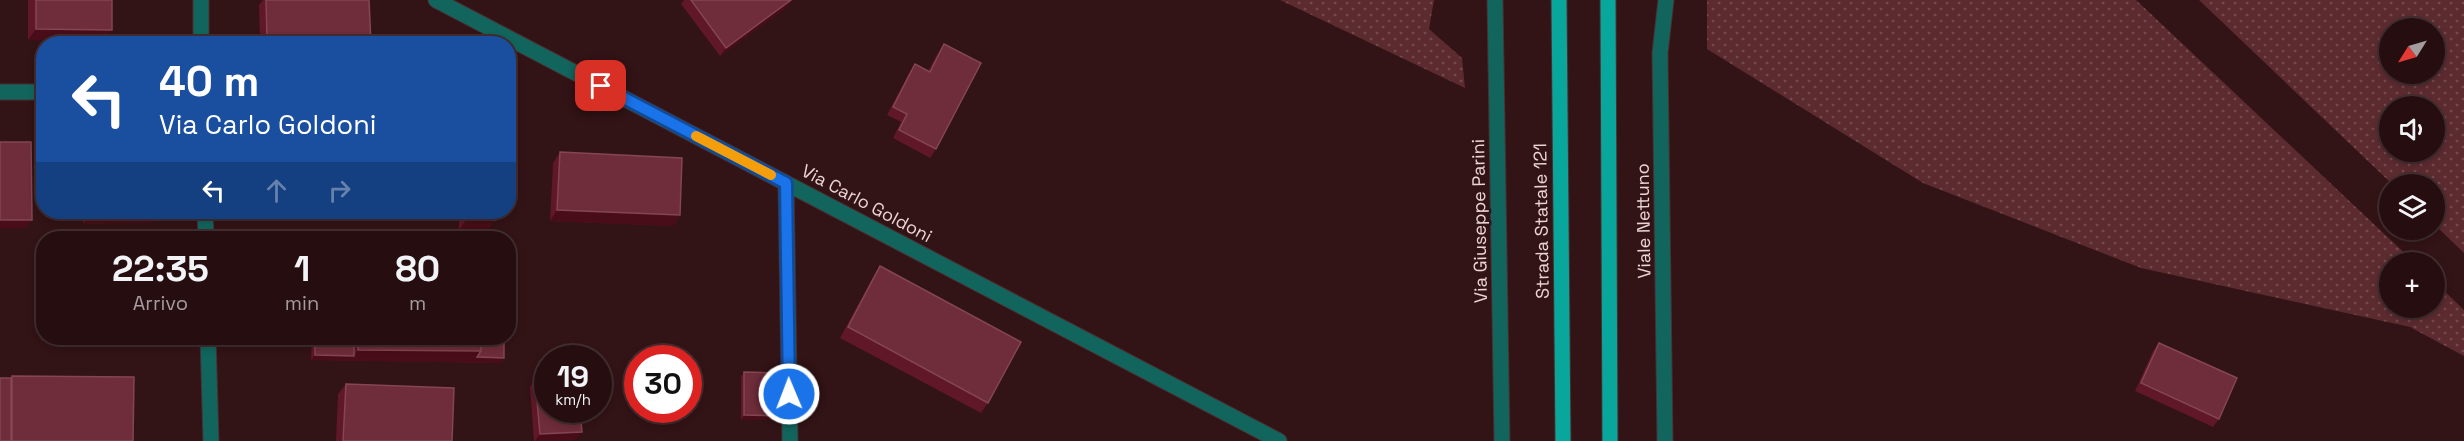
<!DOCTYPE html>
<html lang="it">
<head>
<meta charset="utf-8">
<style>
  body { margin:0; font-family:"Space Grotesk",sans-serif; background:#321c1e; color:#f1f3f6; height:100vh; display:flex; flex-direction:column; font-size:22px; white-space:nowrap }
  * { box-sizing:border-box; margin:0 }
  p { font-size:20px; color:#a49c9f }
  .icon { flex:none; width:33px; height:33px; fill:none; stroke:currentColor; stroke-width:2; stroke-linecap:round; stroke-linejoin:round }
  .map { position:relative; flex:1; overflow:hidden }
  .side { position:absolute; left:36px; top:231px; width:480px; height:114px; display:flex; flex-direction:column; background:#260e10; border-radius:24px; box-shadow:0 3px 9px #0003,0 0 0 2px #422e30 }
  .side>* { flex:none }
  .hud { position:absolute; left:36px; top:36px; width:480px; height:183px; border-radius:24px; box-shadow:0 3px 9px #0003,0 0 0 2px #422e30; background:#1a4fa0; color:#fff; overflow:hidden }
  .needle { width:39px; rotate:233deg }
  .controls { position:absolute; left:2379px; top:18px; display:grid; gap:12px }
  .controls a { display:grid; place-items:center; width:66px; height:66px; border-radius:50%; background:#260e10; box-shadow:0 3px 9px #0003,0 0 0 2px #422e30; font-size:30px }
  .speed { position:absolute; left:534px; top:345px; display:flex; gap:12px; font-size:30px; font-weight:700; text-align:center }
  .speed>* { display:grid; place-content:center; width:78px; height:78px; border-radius:50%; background:#260e10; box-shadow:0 3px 9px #0003,0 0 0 2px #422e30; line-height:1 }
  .speed small { font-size:15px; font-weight:400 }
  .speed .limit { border:9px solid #d22; background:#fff; color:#111 }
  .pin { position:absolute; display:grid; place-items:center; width:51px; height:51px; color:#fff; margin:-26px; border-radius:12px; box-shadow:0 3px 9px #0006 }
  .me { position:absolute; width:66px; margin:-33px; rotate:359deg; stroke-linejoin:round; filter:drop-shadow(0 0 4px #0008) }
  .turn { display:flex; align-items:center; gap:21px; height:126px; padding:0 24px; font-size:27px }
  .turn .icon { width:78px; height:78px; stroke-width:2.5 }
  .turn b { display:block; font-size:42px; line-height:51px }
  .lanes { display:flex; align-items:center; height:57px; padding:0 24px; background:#0003; justify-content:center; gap:30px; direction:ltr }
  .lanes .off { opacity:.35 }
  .eta { display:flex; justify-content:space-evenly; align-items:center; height:102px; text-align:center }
  .eta b { font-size:36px; font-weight:800; line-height:42px }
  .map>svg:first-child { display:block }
</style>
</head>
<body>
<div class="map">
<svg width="2464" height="441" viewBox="0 0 2464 441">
  <defs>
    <pattern id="grass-dots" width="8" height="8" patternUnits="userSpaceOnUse" patternTransform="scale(1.5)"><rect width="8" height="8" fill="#5c2b30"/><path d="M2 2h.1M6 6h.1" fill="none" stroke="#74494d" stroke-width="1.8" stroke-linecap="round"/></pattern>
  </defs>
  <rect width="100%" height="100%" fill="#321316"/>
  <path fill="url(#grass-dots)" fill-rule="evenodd" d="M1280,0H1434L1429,29L1462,58L1465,88Z
    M1707,0H2136L2414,262H2390V308H2434L2435,282L2464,310V356L2410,327L2141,268L1923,183L1707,49Z
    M2199,0H2464V253L2435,225L2434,184H2392ZM2390,28H2434V74H2390ZM2390,106H2434V152H2390Z"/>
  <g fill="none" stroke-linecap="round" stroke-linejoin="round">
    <defs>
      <path id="minor" d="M201,0V44
        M436,0L1279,441
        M1495,0L1502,441
        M0,92H44
        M786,183L790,441
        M205,212L206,238
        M208,338L211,441
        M1665,441L1660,53L1666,0"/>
      <path id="primary" d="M1559,0L1563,441
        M1608,0L1610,441"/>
    </defs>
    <use href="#minor" stroke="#4c2e31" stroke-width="17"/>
    <use href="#primary" stroke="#4c2e31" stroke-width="17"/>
    <use href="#minor" stroke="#11655d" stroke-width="15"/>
    <use href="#primary" stroke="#09a79b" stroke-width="15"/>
  </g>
  <path fill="#601727" d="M28,0H112L105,41L28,40Z
    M263,0H266L371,44H260L259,5Z
    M684,0H792L787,7L720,56L681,4Z
    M944,44L936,149L930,158L893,138L901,122L887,115L909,73L915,64L928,71L938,53Z
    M560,152L680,215L673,226L550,221L553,163Z
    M83,212H164V214L158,222L83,224Z
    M401,212H495V220L488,230H459V216H401Z
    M880,266L988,403L981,413L840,338L873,277Z
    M44,277V338L108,341H41V281Z
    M312,338H481L504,358L501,363L311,360Z
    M2159,343L2219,419L2213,427L2135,391L2153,351Z
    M744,372L774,420H741V377Z
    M12,376L133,441H0L11,378Z
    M535,379L576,440L534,441L530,387Z
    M346,384L452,441H336L338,394Z"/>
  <path fill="#480d18" d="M791,0H792L787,7L720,56L726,48Z
    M36,29L112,30L105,41L28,40Z
    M557,210L680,215L673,226L550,221Z
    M404,212H462L459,216H401Z
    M164,214L158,222L83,224L89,215Z
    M0,220H32L26,228L0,229Z
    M466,220H495L488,230H459Z
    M44,337V338H110L108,341H41Z
    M358,350L481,351L504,358L501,363L311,360L315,355L354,356Z
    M744,415L778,416L774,420H741Z
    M582,432L576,440L535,441L540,434Z"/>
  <path fill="#6f2c3a" stroke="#834652" stroke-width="1.5" d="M36,0H112V30L36,29Z
    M266,0H369L371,44H272L267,39Z
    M691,0H791L726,48Z
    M944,44L981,63L936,149L899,130L907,114L893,107L915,64L930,72Z
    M0,142H31L32,220H0Z
    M560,152L682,158L680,215L557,210Z
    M89,212H164V214L89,215Z
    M467,212H495V220H466Z
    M880,266L1021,342L988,403L848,327Z
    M315,338H354V356L315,355Z
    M358,338H481V351L358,350Z
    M481,338H504V358L477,357L481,351Z
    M2159,343L2237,378L2219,419L2141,383Z
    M744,372L777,373L778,416L744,415Z
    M12,376L134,377L133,441H12Z
    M0,378H11V441H0Z
    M548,378V410H580L582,432L540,434L535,379Z
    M346,384L454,388L452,441H343Z"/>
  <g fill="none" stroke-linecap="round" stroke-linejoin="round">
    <defs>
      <path id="route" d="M601,86L786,183L789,394"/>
    </defs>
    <use href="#route" stroke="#114b97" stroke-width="15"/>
    <use href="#route" stroke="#1a73e8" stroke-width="10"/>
    <path stroke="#f59e0b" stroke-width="10" d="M696,136L771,175"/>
  </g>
  <g text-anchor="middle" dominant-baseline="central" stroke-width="5" stroke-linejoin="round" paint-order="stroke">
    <g font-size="18" fill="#ebd5d6" stroke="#321316">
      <text transform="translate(867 203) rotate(28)">Via Carlo Goldoni</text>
      <text transform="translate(1479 221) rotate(-91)">Via Giuseppe Parini</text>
      <text transform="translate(1541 221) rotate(-91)">Strada Statale 121</text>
      <text transform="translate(1643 221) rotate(-91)">Viale Nettuno</text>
    </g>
  </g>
</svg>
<div class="controls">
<a><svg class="needle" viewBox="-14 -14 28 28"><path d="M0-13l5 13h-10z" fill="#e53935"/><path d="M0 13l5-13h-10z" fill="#a49c9f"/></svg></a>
<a><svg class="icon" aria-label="sound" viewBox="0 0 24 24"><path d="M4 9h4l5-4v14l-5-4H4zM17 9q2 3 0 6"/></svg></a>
<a><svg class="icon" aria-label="layers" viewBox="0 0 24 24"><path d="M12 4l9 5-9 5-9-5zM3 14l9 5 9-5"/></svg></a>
<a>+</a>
</div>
<div class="speed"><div>19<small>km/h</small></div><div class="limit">30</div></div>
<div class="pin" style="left:601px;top:86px;background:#d93025"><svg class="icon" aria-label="arrive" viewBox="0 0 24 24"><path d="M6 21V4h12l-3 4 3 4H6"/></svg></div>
<svg class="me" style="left:789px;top:394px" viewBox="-20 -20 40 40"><circle r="17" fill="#1a73e8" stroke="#fff" stroke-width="3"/><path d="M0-11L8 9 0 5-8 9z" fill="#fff"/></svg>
<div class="hud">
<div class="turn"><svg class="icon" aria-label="left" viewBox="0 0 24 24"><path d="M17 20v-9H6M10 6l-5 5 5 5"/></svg><div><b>40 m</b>Via Carlo Goldoni</div></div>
<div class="lanes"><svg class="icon" aria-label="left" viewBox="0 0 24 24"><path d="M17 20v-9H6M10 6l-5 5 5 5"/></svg><svg class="icon off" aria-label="ahead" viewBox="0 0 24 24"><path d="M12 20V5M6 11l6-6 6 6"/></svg><svg class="icon off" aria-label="right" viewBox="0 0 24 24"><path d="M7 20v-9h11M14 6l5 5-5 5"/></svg></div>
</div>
<section class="side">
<div class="eta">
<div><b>22:35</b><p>Arrivo</p></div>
<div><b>1</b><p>min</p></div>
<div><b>80</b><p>m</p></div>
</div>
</section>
</div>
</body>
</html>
